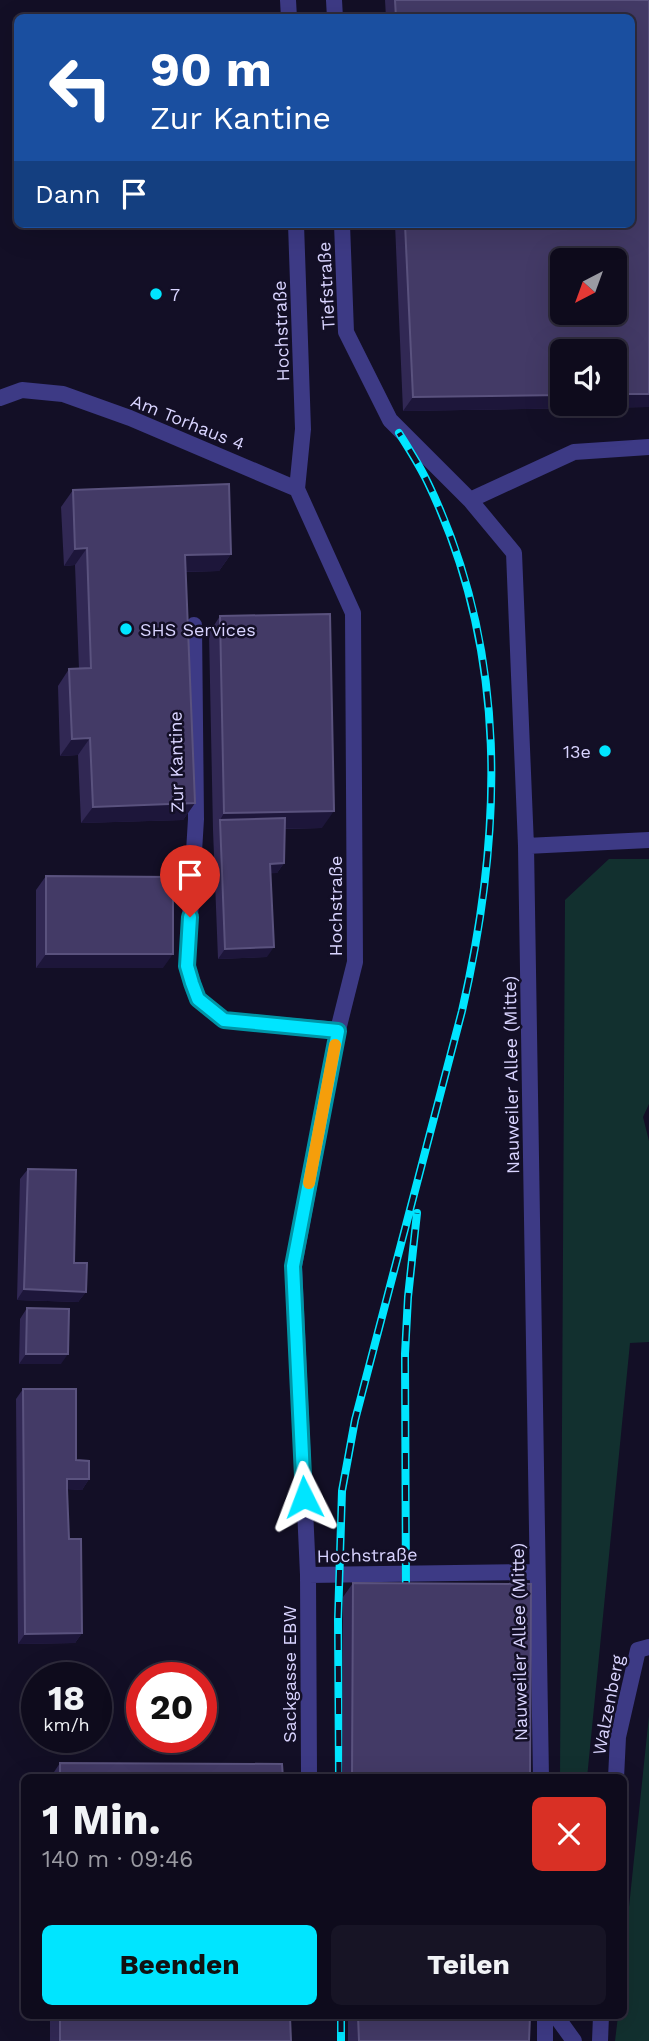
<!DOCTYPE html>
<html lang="de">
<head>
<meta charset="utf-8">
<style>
  body { margin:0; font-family:"Work Sans",sans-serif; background:#171425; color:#f1f3f6; height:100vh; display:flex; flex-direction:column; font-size:26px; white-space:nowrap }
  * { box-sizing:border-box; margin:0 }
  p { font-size:23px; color:#9b9ba3 }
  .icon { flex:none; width:38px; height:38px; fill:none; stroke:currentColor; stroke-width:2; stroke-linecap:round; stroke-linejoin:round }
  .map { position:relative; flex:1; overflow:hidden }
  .sheet { position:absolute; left:21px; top:1774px; width:606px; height:245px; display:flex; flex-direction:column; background:#0e0b1c; border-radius:10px; box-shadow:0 7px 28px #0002,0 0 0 2px #2e2b3b }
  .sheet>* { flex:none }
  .hud { position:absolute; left:14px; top:14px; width:621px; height:214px; border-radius:10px; box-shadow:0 7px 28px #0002,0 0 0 2px #2e2b3b; background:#1a4fa0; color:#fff; overflow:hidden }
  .needle { width:46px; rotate:221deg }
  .tools { position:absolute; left:550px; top:248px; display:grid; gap:14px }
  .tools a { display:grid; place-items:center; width:77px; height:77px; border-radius:10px; background:#0e0b1c; box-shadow:0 7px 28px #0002,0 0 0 2px #2e2b3b; font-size:35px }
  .speed { position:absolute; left:21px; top:1662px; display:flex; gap:14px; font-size:35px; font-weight:700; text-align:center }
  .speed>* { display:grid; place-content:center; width:91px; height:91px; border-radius:50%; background:#0e0b1c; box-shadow:0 7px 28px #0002,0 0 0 2px #2e2b3b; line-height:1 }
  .speed small { font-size:18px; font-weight:400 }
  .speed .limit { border:10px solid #d22; background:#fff; color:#111 }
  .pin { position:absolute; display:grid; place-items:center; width:60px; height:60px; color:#fff; margin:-72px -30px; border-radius:50% 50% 50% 0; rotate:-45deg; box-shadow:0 0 7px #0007 }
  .pin .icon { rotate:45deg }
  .me { position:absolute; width:77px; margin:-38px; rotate:357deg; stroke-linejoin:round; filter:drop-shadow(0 0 5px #0008) }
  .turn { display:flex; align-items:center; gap:24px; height:147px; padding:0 21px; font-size:32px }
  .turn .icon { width:91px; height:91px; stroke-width:2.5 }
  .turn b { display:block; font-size:49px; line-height:60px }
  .then { display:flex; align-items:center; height:66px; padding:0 21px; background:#0003; gap:14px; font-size:26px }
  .round { display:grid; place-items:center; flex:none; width:74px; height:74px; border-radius:10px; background:#171425 }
  .overview { display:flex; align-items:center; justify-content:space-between; height:119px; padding:0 21px }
  h1 { font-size:42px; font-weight:700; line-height:52px }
  .cta { display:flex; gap:14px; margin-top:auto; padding:14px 21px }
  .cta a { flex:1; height:80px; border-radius:10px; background:#00e5ff; color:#111; font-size:28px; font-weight:700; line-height:80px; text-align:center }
  .cta a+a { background:#171425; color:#f1f3f6 }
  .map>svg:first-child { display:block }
</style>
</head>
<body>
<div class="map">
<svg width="649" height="2041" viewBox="0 0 649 2041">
  <rect width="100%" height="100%" fill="#130f26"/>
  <path fill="#12302f" d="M609,859H649V1104L643,1117L649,1141V1342L630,1343L587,1778H560L565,900Z
    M649,1716V2041H615L618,2016H623V1964Z"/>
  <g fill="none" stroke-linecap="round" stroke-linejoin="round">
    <path stroke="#3d3a85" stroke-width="16" d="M288,0L289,18
      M334,0L335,18
      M296,224L303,429L297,489L353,613L355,962L338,1030L294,1266L308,1575L537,1572
      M342,224L346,332L390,420L470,500L514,553L526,846L541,1778
      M0,398L22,390L63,394L130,418L297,489
      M470,500L574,452L649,447
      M194,625L196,819L187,966L198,999L224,1020L338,1030
      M526,846L649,840
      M308,1575L309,1774
      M616,1778L618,1737L638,1650L649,1647
      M545,2016V2041
      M556,2016L574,2041
      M600,2041L601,2016"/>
    <defs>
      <path id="rail" d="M406,1597L405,1354L408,1297L417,1213
        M339,1778L338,1620L342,1491L355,1420L462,1011C503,832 509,652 428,483C420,466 409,449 399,433
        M341,2016V2041"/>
    </defs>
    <use href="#rail" stroke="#00e5ff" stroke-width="8"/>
    <use href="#rail" stroke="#130f26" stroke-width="5" stroke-dasharray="16" stroke-linecap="butt"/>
  </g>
  <path fill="#312854" d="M385,0H649V407L403,411L395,224H632V18H386Z
    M73,490L231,554L219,571L186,572L195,803L183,820L81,823L78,755L60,756L58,686L69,669H79L75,565L64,566L61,507Z
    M220,616L322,828L285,829L284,863L277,873H270L267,957L218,959L213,830L209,633Z
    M46,876L163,968H36V890Z
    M28,1169L74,1263L86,1292L78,1302L17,1300L20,1179Z
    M27,1308L61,1364H19L20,1319Z
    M23,1389L89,1479L82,1490L67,1489L69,1539L82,1633L75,1643L18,1644L16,1399Z
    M353,1583L530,1778H342L343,1597Z
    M60,1763L283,1778H50Z
    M50,2016H290L291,2041H50Z
    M348,2016H530L529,2041H348Z"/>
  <path fill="#1d163a" d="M614,394H649V407L403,411L413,397L562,395V404H614Z
    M87,548L75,565L64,566L75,549Z
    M231,554L219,571L173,572L185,555Z
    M90,738L78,755L60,756L72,739Z
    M195,803L183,820L81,823L93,807Z
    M334,811L322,828L220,830V820L224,813Z
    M284,863L277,873L263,874L270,864Z
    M274,947L267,957L218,959L225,949Z
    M46,954H173L163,968H36Z
    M24,1289L86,1292L78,1302L17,1300Z
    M26,1354H68L61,1364H19Z
    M67,1479H89L82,1490L60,1489Z
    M82,1633L75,1643L18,1644L25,1634Z"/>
  <path fill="#433a66" stroke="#5a527e" stroke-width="2" fill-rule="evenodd" d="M395,0H649V394H614V352H562V395L413,397L405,224H632V18H396ZM562,261H614V313H562Z
    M229,484L231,554L185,555L195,803L93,807L90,738L72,739L69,669L91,668L87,548L75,549L73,490Z
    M330,614L334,811L224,813L220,616Z
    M285,818L284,863L270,864L274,947L225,949L220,820Z
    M46,876L173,877V954H46Z
    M28,1169L76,1170L74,1263H87L86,1292L24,1289Z
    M27,1308L69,1309L68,1354H26Z
    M23,1389H76V1460L89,1461V1479H67V1489L69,1539H81L82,1633L25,1634Z
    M353,1583L531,1584L530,1778H352Z
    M60,1763L282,1764L283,1778H60Z
    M60,2016H290L291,2041H60Z
    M358,2016H530L529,2041H359Z"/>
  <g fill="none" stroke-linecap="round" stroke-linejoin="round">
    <defs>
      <path id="route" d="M190,917L187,966L192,983L198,999L224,1020L338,1031L293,1266L304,1497"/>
    </defs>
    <use href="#route" stroke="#0095a6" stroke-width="18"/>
    <use href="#route" stroke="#00e5ff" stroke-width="12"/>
    <path stroke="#f59e0b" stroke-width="12" d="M309,1183L335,1045"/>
  </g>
  <g fill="#00e5ff" stroke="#130f26" stroke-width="2.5">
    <circle cx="156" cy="294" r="7"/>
    <circle cx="126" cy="629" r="7"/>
    <circle cx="605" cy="751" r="7"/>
  </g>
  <g text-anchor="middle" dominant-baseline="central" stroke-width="5" stroke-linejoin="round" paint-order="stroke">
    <g font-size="18" fill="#d9d4ff" stroke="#130f26">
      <text transform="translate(326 286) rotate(-93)">Tiefstraße</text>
      <text transform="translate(281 331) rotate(-92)">Hochstraße</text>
      <text transform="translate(188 422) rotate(22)">Am Torhaus 4</text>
      <text transform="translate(176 762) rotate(-91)">Zur Kantine</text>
      <text transform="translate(335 906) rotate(-90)">Hochstraße</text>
      <text transform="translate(511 1075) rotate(-91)">Nauweiler Allee (Mitte)</text>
      <text transform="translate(367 1555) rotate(-1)">Hochstraße</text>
      <text transform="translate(519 1642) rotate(-91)">Nauweiler Allee (Mitte)</text>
      <text transform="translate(289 1674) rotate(-90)">Sackgasse EBW</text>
      <text transform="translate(608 1705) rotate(-79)">Walzenberg</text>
    </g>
    <g font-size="18" fill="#d9d4ff" stroke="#130f26" text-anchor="start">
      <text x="170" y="294">7</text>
      <text x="140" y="629">SHS Services</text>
      <text x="591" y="751" text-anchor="end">13e</text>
    </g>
  </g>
</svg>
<div class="tools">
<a><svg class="needle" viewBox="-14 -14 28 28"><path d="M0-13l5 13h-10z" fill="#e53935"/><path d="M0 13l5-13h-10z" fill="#9b9ba3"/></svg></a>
<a><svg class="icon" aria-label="sound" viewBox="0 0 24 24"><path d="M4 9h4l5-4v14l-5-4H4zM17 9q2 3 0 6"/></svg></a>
</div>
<div class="speed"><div>18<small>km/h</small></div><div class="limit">20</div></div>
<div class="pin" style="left:190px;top:917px;background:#d93025"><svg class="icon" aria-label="arrive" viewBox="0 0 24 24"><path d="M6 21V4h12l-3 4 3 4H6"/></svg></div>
<svg class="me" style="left:304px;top:1497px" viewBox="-20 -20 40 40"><path d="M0-17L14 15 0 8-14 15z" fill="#00e5ff" stroke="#fff" stroke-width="4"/></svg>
<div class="hud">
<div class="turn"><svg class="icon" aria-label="left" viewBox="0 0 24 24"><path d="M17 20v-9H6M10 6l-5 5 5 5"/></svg><div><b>90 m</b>Zur Kantine</div></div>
<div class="then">Dann<svg class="icon" aria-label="arrive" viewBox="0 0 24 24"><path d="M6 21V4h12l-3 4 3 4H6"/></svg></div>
</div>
<section class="sheet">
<div class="overview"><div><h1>1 Min.</h1><p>140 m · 09:46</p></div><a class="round" style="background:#d93025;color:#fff"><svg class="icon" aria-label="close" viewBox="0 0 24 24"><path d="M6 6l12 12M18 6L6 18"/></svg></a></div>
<div class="cta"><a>Beenden</a><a>Teilen</a></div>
</section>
</div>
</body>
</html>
